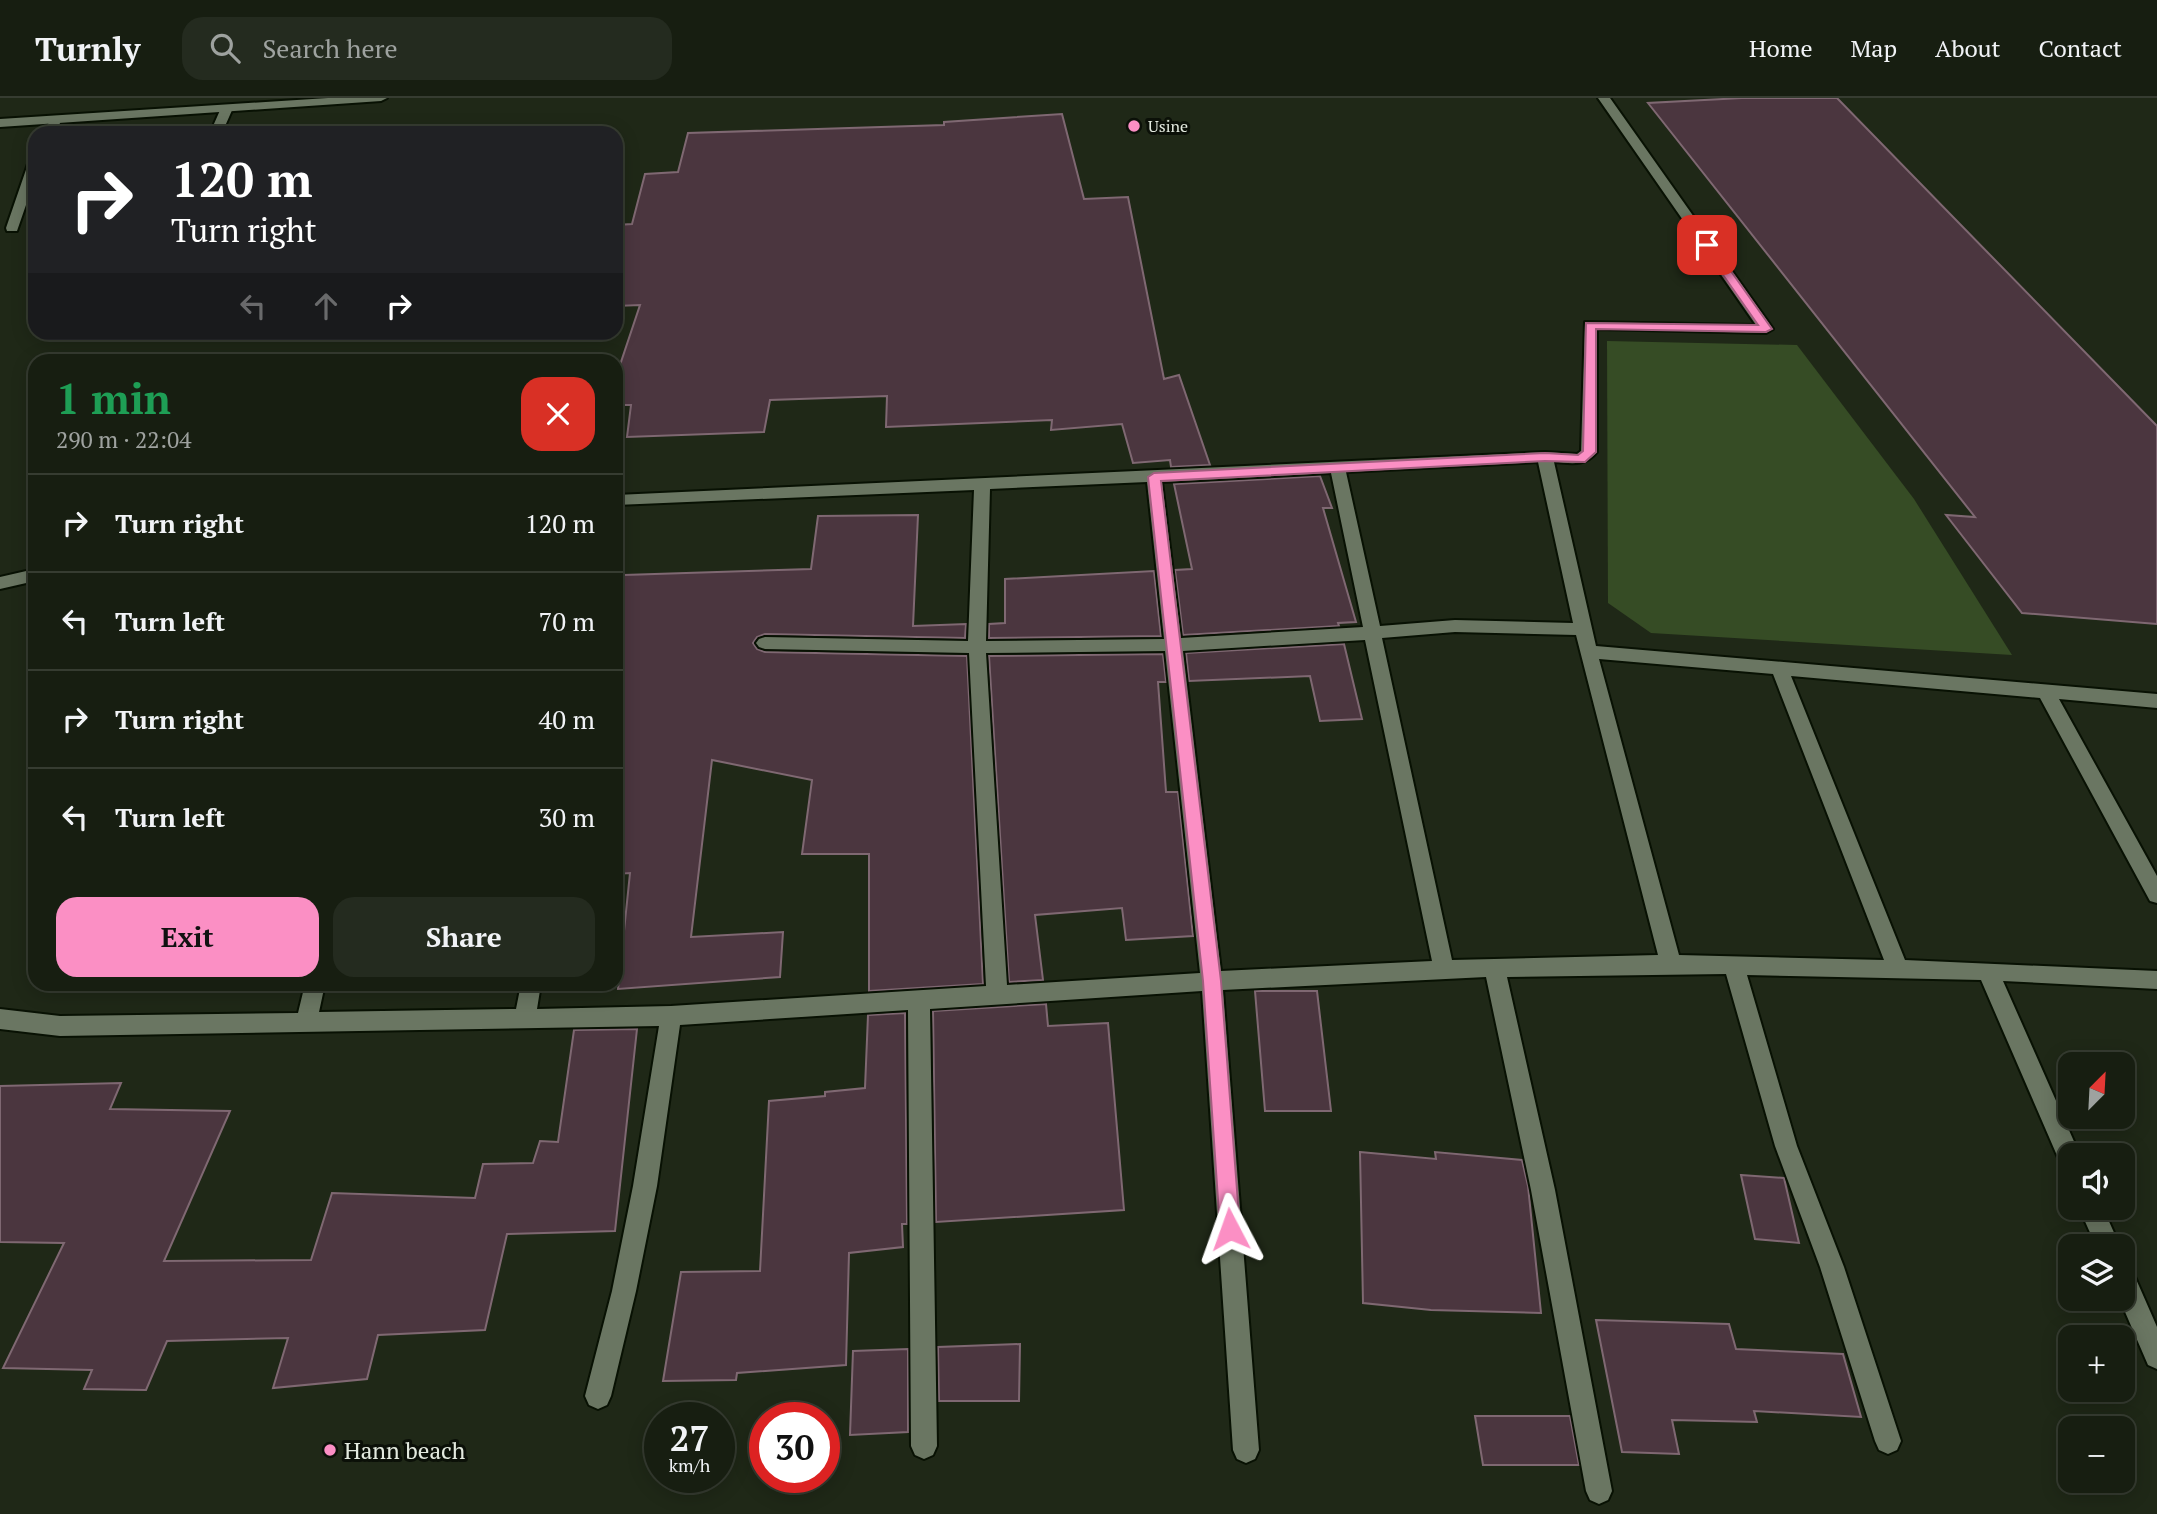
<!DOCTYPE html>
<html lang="en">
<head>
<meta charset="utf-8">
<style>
  body { margin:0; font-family:"PT Serif",serif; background:#242b1f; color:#f1f3f6; height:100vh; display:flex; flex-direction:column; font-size:26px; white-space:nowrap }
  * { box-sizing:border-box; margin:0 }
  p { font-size:23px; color:#9ea29f }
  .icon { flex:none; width:38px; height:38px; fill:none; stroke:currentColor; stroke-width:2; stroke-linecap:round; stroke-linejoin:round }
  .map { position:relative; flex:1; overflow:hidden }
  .details { position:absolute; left:28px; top:256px; width:595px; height:637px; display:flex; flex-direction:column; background:#171e11; border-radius:21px; box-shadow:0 4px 18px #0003,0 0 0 2px #363c31 }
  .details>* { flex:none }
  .top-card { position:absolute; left:28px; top:28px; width:595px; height:214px; border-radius:21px; box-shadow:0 4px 18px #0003,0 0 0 2px #363c31; background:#202124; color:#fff; overflow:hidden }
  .needle { width:46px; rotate:24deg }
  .controls { position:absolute; left:2058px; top:954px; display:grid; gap:14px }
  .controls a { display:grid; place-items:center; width:77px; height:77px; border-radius:14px; background:#171e11; box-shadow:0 4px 18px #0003,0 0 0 2px #363c31; font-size:35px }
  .speed { position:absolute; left:644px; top:1304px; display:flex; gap:14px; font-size:35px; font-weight:700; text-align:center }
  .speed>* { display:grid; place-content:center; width:91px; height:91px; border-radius:50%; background:#171e11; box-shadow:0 4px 18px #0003,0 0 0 2px #363c31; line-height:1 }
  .speed small { font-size:18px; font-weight:400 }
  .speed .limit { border:10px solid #d22; background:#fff; color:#111 }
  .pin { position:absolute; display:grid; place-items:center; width:60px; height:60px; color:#fff; margin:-30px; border-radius:14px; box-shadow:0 4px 10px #0006 }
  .me { position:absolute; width:77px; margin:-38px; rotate:356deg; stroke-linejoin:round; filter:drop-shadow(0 0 5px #0008) }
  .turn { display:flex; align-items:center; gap:24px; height:147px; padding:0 28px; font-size:32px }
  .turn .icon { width:91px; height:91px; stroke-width:2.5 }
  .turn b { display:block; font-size:49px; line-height:60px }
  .lanes { display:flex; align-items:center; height:66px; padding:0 28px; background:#0003; justify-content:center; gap:35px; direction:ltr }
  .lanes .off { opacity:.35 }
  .round { display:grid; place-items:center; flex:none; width:74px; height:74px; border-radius:21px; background:#242b1f }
  .overview { display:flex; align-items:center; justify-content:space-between; height:119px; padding:0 28px }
  h1 { font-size:42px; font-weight:700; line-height:52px; color:#1e9e55 }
  .primary-button { display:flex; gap:14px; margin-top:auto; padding:14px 28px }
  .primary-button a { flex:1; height:80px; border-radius:21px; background:#fb8fc4; color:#111; font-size:28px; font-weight:700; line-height:80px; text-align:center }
  .primary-button a+a { background:#242b1f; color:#f1f3f6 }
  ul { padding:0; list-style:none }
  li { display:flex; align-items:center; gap:21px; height:98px; padding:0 28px; border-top:2px solid #363c31 }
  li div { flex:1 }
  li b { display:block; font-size:26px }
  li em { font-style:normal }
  header { display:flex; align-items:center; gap:42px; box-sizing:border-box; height:98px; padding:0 35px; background:#171e11; border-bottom:2px solid #363c31 }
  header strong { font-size:33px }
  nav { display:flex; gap:38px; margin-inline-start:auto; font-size:24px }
  .search { width:490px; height:63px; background:#242b1f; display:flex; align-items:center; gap:18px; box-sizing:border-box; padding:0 24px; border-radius:21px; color:#9ea29f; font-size:26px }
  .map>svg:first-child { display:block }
</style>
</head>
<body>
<header>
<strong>Turnly</strong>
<div class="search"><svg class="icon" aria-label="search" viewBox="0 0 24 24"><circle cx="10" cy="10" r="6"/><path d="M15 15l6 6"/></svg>Search here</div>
<nav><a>Home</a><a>Map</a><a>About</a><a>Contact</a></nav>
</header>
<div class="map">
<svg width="2157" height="1416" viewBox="0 0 2157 1416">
  <rect width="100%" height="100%" fill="#1f2817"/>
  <path fill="#364c25" d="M1607,243L1797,247L1914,401L2012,557L1651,535L1608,505Z"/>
  <path fill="#4b363f" stroke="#7f6872" stroke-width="2" d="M1742,0H1837L2157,328V526L2022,515L1946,417L1975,419L1648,5Z
    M1062,16L1084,101L1128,99L1164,281L1179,277L1210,367L1171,369L1170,362L1133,365L1122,326L1051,332L1052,322L886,329L887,298L770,302L764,334L627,339L631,307H616V279L640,207L616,208V127L632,126L645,76L678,74L688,35L944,27V24Z
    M1320,378L1332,410H1323L1356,524L1338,525L1339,528L1183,537L1175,472L1192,471L1174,386Z
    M918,417L913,528L966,526L965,540L765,536L757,539L753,545L757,551L765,554L967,558L983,886L869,893V756H802L812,682L712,662L691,839L783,834L780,879L618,891L630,775L616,776V520L624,477L811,471L818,418Z
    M1154,473L1161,538L989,540V526L1005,525V481Z
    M1344,546L1362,621L1320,623L1310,578L1189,583L1186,555Z
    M1163,556L1166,584H1158L1166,694H1178L1193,838L1126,842L1122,810L1035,817L1043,882L1009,884L989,558Z
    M1255,893H1317L1331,1013H1265Z
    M1046,906L1048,928L1108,925L1124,1112L936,1124L933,913Z
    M905,915L907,1126H902L903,1149L849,1155L846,1267L737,1275L736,1282L663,1283L681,1174L760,1173L769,1003L825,998V994L865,990L868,917Z
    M637,931L615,1133L507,1136L485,1232L378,1237L367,1281L273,1290L288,1240L167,1243L146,1292L84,1291L92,1272L3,1270L64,1145L0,1144V988L121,985L110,1011L230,1013L164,1163L311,1162L332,1095L475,1100L483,1066L533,1065L540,1043L558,1044L574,932Z
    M1360,1054L1436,1061L1435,1054L1522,1062L1528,1088L1541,1215L1431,1212L1363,1205Z
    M1741,1077L1784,1080L1799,1145L1755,1141Z
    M1596,1222L1729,1226L1736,1251L1843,1256L1861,1319L1754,1313L1757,1324L1672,1322L1679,1356L1622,1354Z
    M1020,1246L1019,1303H939L938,1249Z
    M908,1251V1334L850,1337L853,1253Z
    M1475,1318H1570L1579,1367H1483Z"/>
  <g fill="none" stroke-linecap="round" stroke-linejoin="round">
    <defs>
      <path id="service" d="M227,7L233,10L222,35H210L221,10Z
        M52,19L62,21L55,35H43Z
        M35,59V81L18,130L17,133H7L6,130L29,63Z"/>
      <path id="minor" d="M1598,0H1610L1773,231L1766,235L1597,231V354C1585,369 1571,365 1554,364L1596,548L2157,596V610L2059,601L2157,778V805L2150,803L2040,600L1791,578L1905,862L2157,873V891L2003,883L2080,1057H2070V1072L2062,1069L1981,882L1747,877L1797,1048L1844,1169L1901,1343L1897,1352L1888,1356L1879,1352L1875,1343L1820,1169L1775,1048L1726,876L1507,879L1555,1092L1612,1393L1608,1402L1599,1406L1590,1402L1586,1393L1531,1092L1486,879L1223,892L1259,1352L1255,1361L1246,1365L1237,1361L1233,1352L1202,893L930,911L937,1348L933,1357L924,1361L915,1357L911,1348L908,912L680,927L657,1088L636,1193L611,1298L607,1307L598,1311L589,1307L585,1298L612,1193L633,1088L659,928L60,938L0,931V911L60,918L298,915L305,886H325L319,914L516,911L521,886H541L537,911L671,908L986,888L969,555L765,551L759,549L756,545L759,541L765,539L968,543L974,392L616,407V397L1545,354L1577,356L1581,353L1585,224L1756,227ZM1538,364L1573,525L1455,522L1380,528L1346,374ZM1331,375L1363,529L1181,540L1162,384ZM1147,384L1164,541L986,543L990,391ZM1455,534L1576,537L1658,857L1452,862L1382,540ZM1365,542L1432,863L1221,873L1183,553ZM1165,553L1200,875L1007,887L986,555ZM1599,561L1773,576L1884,862L1679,857Z
        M35,471V483L0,491V479Z
        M2079,1110H2103L2120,1148H2096Z
        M2123,1169L2132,1172L2157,1229V1271L2148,1267L2119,1200H2123Z"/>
      <path id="secondary" d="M328,0H387L381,3L0,29V21Z"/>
    </defs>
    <use href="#service" stroke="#081103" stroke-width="4"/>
    <use href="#minor" stroke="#081103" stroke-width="4"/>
    <use href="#secondary" stroke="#081103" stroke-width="4"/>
    <use href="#service" fill="#6a7662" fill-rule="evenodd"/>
    <use href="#minor" fill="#6a7662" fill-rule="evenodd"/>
    <use href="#secondary" fill="#6a7662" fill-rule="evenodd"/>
  </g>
  <path fill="#fb8fc4" stroke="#a35d7f" stroke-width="2" d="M1703,145H1711L1772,231L1766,234L1596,231V354L1585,364L1545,363L1161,383L1221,883L1240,1131L1237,1138L1230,1141L1223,1138L1220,1131L1203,883L1148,379L1154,375L1545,355L1578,357L1583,353L1586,225L1758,227L1702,147Z"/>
  <g fill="#fb8fc4" stroke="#0b1008" stroke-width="2.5">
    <circle cx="1134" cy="28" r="7"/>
    <circle cx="330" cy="1352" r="7"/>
  </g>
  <g text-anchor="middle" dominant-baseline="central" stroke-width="6" stroke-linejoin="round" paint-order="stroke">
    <g font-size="16" fill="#e3eadf" stroke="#0b1008" text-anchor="start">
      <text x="1148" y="28">Usine</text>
    </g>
    <g font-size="23" fill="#e3eadf" stroke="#0b1008" text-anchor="start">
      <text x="344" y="1352">Hann beach</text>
    </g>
  </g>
</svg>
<div class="controls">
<a><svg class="needle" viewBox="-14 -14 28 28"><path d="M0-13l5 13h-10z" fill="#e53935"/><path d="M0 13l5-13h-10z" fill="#9ea29f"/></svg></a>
<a><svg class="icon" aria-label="sound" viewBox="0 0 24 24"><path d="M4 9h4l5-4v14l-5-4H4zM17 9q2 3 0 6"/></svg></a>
<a><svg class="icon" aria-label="layers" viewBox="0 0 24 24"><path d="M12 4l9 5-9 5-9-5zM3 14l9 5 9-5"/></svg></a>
<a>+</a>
<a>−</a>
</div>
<div class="speed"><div>27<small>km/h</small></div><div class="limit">30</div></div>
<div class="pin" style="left:1707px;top:147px;background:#d93025"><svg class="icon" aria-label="arrive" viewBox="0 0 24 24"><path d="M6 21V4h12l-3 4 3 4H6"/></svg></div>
<svg class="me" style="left:1230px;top:1131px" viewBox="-20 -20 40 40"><path d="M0-17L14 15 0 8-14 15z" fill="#fb8fc4" stroke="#fff" stroke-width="4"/></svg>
<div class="top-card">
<div class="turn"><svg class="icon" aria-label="right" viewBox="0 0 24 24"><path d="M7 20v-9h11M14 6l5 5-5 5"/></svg><div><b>120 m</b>Turn right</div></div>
<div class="lanes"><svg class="icon off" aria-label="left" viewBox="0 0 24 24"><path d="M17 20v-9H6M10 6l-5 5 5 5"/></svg><svg class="icon off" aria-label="ahead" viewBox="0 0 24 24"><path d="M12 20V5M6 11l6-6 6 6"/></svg><svg class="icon" aria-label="right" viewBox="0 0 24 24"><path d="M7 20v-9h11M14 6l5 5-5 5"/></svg></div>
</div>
<section class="details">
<div class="overview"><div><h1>1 min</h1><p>290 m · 22:04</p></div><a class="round" style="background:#d93025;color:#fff"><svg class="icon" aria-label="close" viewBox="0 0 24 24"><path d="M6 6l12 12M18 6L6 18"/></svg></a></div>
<ul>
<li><svg class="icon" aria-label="right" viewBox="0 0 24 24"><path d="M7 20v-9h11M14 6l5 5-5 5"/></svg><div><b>Turn right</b></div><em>120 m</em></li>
<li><svg class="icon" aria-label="left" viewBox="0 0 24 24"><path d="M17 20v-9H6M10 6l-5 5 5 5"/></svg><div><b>Turn left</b></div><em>70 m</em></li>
<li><svg class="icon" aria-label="right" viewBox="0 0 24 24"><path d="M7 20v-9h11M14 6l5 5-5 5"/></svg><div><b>Turn right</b></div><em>40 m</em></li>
<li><svg class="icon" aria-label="left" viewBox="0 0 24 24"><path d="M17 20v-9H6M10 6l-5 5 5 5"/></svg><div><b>Turn left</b></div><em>30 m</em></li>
</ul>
<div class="primary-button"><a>Exit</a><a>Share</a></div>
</section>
</div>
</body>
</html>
